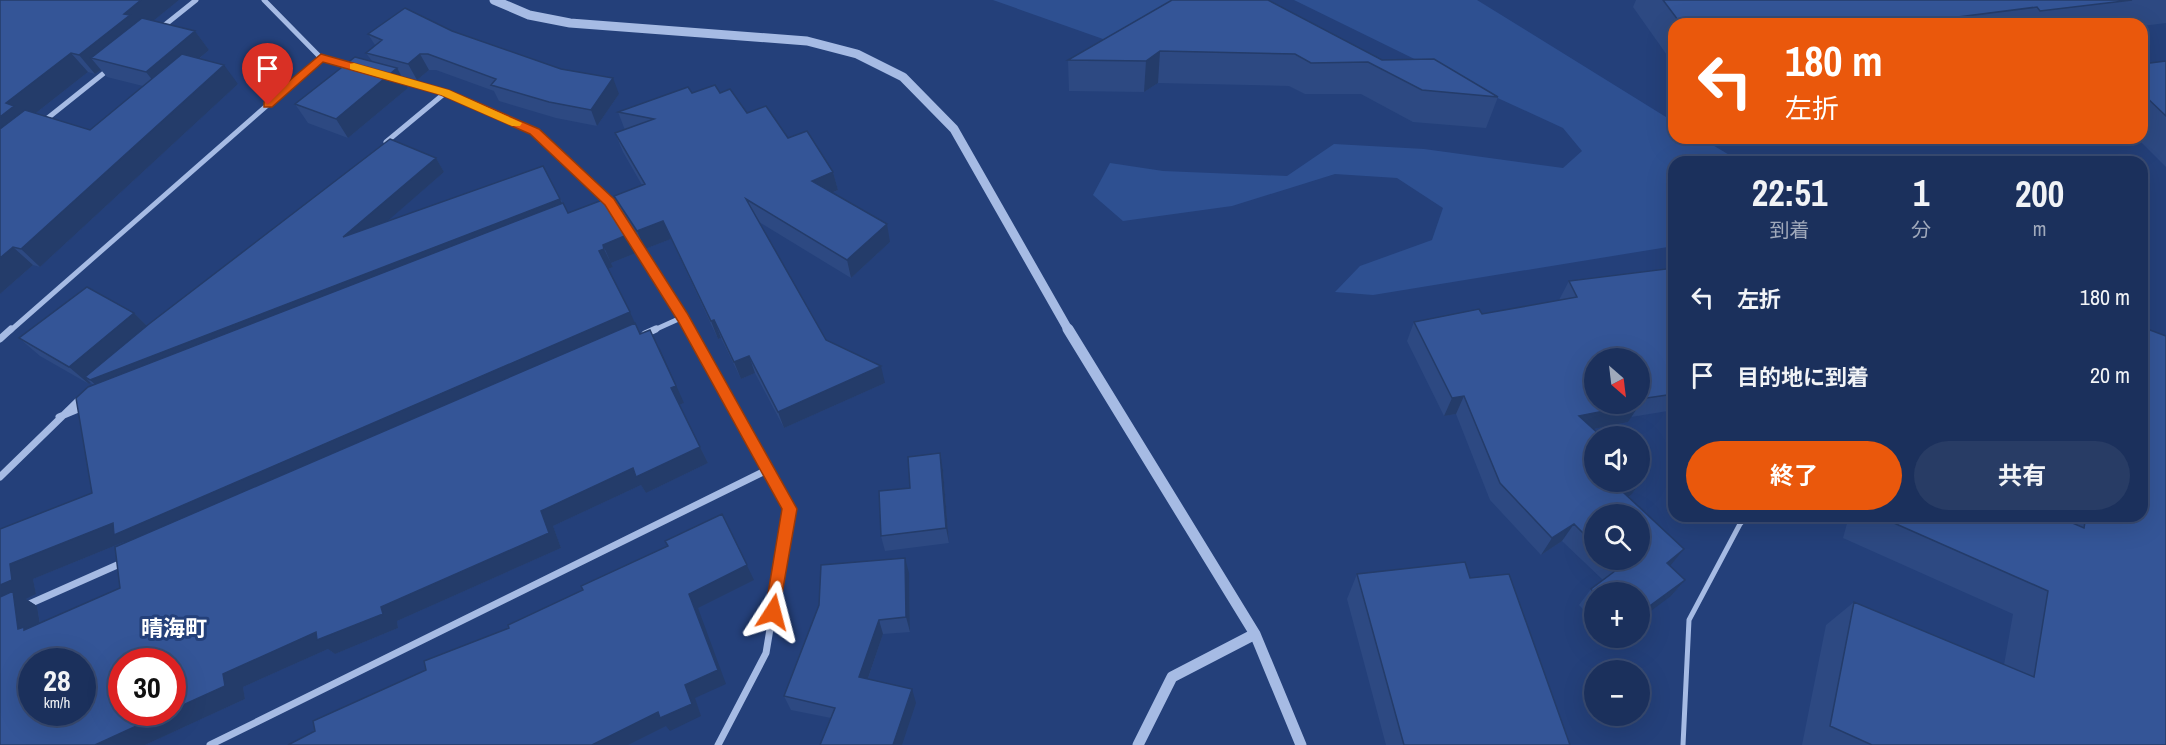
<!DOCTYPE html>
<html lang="ja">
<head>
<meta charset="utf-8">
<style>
  body { margin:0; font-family:"Archivo Narrow","Noto Sans JP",sans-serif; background:#283c65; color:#f1f3f6; height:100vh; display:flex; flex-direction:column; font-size:22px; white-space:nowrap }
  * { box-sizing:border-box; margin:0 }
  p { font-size:20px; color:#a0a9bb }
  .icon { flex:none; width:33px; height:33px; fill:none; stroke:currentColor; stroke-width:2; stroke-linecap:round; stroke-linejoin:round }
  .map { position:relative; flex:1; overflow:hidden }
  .details { position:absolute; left:1668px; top:156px; width:480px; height:366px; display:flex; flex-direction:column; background:#1b305c; border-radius:18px; box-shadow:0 6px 24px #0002,0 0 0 2px #394b72 }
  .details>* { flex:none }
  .hud { position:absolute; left:1668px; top:18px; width:480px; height:126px; border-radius:18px; box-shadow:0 6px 24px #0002,0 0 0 2px #394b72; background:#ea580c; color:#fff; overflow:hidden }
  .needle { width:39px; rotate:152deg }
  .tools { position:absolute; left:1584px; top:348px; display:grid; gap:12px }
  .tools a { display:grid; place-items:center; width:66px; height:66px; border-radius:50%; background:#1b305c; box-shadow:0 6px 24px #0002,0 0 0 2px #394b72; font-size:30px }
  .speed { position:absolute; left:18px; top:648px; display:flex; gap:12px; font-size:30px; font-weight:700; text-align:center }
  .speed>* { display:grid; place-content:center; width:78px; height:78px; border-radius:50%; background:#1b305c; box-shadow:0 6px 24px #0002,0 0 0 2px #394b72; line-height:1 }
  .speed small { font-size:15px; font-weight:400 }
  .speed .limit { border:9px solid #d22; background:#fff; color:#111 }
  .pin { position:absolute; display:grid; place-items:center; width:51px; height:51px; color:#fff; margin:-62px -26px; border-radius:50% 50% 50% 0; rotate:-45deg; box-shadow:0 0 6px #0007 }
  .pin .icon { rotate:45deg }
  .me { position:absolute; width:66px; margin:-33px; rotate:9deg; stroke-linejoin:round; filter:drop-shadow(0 0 4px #0008) }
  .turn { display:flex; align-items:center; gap:21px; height:126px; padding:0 18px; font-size:27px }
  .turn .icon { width:78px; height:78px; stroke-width:2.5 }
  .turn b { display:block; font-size:42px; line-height:51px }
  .eta { display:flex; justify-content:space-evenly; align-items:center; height:102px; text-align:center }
  .eta b { font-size:36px; font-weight:700; line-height:42px }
  .action { display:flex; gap:12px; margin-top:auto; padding:12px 18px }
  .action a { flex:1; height:69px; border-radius:36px; background:#ea580c; color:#fff; font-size:24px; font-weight:700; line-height:69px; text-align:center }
  .action a+a { background:#283c65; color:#f1f3f6 }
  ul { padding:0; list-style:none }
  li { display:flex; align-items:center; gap:18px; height:78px; padding:0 18px }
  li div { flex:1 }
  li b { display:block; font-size:22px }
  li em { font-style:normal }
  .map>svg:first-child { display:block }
</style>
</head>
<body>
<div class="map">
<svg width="2166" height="745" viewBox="0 0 2166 745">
  <rect width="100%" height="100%" fill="#24407a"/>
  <path fill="#2e5091" d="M993,0H1202L1120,45Z
    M1294,0H1477L1674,122V138H1701L1741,162H1674V246L1373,295L1335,292L1360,266L1432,240L1443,208L1397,178L1335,174L1232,206L1123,221L1093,195L1110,163L1163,171L1287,176L1334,144L1424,149L1563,168L1582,151L1563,128L1441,72Z"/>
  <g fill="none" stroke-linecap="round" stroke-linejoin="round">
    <path stroke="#a6bbe4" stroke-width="5" d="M1683,745L1689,620L1740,524L1747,516"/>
    <path stroke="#a6bbe4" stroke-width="5" d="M264,0L321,58L352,66
      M161,28L196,0
      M397,79L445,93L535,131L609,202L691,331
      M44,121L109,69
      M386,142L445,93
      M10,331L321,58
      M652,331L683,317"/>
    <path stroke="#a6bbe4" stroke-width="7" d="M690,329L790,509L766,653L718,745
      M645,334L656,329
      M0,339L11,329
      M59,417L83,407
      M0,477L81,398
      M27,605L124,562
      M210,745L767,470"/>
    <path stroke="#a6bbe4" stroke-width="9" d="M494,0L529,15L570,23L807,41L857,54L903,77L954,129L1069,331"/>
    <path stroke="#a6bbe4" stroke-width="11" d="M1068,329L1255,634L1301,745
      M1138,745L1172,677L1255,634"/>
  </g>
  <path fill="#2d4982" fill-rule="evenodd" d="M0,0H179L153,21L195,31L209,50L199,59L238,84L40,267L33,265L0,294ZM101,70L107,77L143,86L90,130L36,113L88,72L95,74Z
    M1172,0L1382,60L1498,97L1486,128L1413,122L1361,94H1305L1289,86L1158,83L1144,92L1069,91L1068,60Z
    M1636,0H2166V23L2142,26V24H1674V65L1633,7Z
    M452,31L619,94L597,126L556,118L499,101L494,91L436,70H429L417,80L401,76L408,88L348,138L308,123L295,104L372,61L366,53L375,45L368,34Z
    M2166,61V167L2137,138H2142V64Z
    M692,93H720L747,113L788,138L833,172L838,190L832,193L890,242L851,278L759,222L826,340L885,383L784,428L755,373L741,379L721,338L718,339L671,239L645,249L622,214L614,196L642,185L623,152L615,133L625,130L618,112Z
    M436,158L444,172L387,221L543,166L568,213L627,235L636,253L611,263L613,267L608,269L640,334L684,403L679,405L708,463L646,493L641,485L553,526L561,548L397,621L398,628L335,654L328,649L243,687L245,699L145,745H0V529L92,493L94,385L91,383L89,384L40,356L19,338L134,313L147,326ZM124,542L125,543L120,588L40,623L37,606L26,599L36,594L33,579Z
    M1674,268V410L1631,417L1628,422L1593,429L1644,478L1631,495L1629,497L1670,566L1685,580L1671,596L1594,592V621L1579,605L1591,589L1603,580L1562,541L1541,555L1490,500L1456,414L1444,416L1407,341L1414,322L1482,314L1559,300L1569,281ZM1594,358H1640V404ZM1594,514L1640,560H1594Z
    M940,453L943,470L949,543L885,551L881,536Z
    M1849,516H2056L2058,517V516H2142L2166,745H1802L1826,625L1854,602L2004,665L2013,614L1843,538Z
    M909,573L910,632L883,634L868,679L916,703L831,718L791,710L784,696Z
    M1357,574L1470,578L1570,745H1386L1347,599Z"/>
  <path fill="#243c6a" d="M141,0H179L142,30L91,58L101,70L95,74L79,55L124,14Z
    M195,31L209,50L161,91L146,72Z
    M1160,51L1158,83L1144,92L1146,61Z
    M71,53L88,72L27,120L0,150V117L6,103Z
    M420,54L429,70L417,80L408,64Z
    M224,65L238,84L40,267L21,249Z
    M397,68L408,88L348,138L336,119Z
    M613,78L619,94L597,126L591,110Z
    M436,158L444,172L353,251L343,237Z
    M833,172L838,190L817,199L812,181Z
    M560,199L567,213L105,393L90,380L85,377L91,383L89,384L69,367L134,313L152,331Z
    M663,221L671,239L645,249L637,231Z
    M887,224L890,242L851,278L847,260Z
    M627,235L636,253L611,263L603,245Z
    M13,247L33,265L0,294V258Z
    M604,249L613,267L608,269L599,251Z
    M630,312L638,330L135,551L124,542L33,579L36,594L26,599L37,606L42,637L18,629L0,610V585L10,564Z
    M714,320L721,338L718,339L711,321Z
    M659,347L684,403L679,405L671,388Z
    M749,356L755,373L741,379L734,362Z
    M881,366L885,383L784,428L778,412Z
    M1464,396L1456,414L1444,416L1452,398Z
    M1640,404L1628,422L1569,434L1579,416Z
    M700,447L708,463L646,493L641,485L553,526L561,548L397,621L398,628L335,654L328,649L243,687L245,699L145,745H95L167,712H172V710L223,674L316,632L381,607L541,511L633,468Z
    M940,453L943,470L949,543L946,528Z
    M1644,478L1631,495L1611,509L1623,492Z
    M722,514L754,580L698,608L726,684L695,698L701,716L670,731L666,726L628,745H592L685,685L689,594Z
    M1574,524L1562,541L1541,555L1552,538Z
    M1684,549L1670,566L1653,579L1667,563Z
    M905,558L909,573L910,632L906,617Z
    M1685,580L1671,596L1640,619V613Z
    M879,620L883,634L864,690L859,677Z
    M912,689L916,703L902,745H893Z"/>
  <path fill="#345597" stroke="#243c6a" stroke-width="1.5" fill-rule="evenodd" d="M0,0H141L124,14L130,15L79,55L71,53L6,103L14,106L0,117Z
    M1172,0H1268L1382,60L1434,59L1498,97L1422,90L1368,62L1311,63L1295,54L1160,51L1146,61L1068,60Z
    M1663,0H2132L2040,11L2037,7L1903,24H1681Z
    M405,8L452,31L561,69L613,78L591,110L549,102L491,85L496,79L428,54H420L408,64L366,53L382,40L368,34Z
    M142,18L195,31L146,72L91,58Z
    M182,54L224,65L21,249L13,247L0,258V129L25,110L90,130Z
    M355,57L397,68L336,119L295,104Z
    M2166,61V116L2142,93V64Z
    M715,85L720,93L730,89L747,113L766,106L788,138L807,131L833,172L812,181L887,224L847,260L746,199L826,340L881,366L778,412L749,356L734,362L714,320L711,321L663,221L637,231L614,196L645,184L615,133L654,119L618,112L688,87L692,93Z
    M390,139L436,158L343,237L543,166L560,199L90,380L85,377L149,324Z
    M605,199L627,235L603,245L604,249L599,251L630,312L114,535L113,523L10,564L12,580L0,585V529L92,493L76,398L88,387L563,203L568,213Z
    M1674,268V394L1640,399V358H1594V404H1640L1579,416L1601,436H1594V482H1639L1623,492L1684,549L1667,563L1685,580L1640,613V592L1594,593L1591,589L1619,568L1610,560H1640V514H1594V544L1574,524L1552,538L1500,483L1464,396L1452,398L1414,322L1479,309L1482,314L1577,297L1569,281Z
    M87,287L134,313L69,367L19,338Z
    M635,323L640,334L650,330L676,386L671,388L700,447L636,477L633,468L541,511L549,533L381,607L383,614L317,640L316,632L223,674L225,686L172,710V662H122V712H167L95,745H0V597L13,591L18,629L24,627V630L120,588L115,547ZM32,662H82V712H32Z
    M2142,327L2166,336V745H1872L1830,726L1854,602L2034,677L2048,591L1878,516H2056L2084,528L2086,516H2142Z
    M940,453L946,528L881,536L879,491L910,488L908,457Z
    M1640,474L1644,478L1640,481Z
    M722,514L747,565L689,594L718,670L685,685L692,704L660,718L658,712L592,745H288L315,731L313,721L426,670L424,661L509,628L508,625L583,590L581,586L668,546L665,541Z
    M905,558L906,617L879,620L859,677L912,689L893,745H820L835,708L784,696L819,605L821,565Z
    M1465,562L1470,578L1509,574L1570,745H1404L1357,574Z"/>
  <path fill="#ea580c" stroke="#983908" stroke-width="1.5" d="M321,54L449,90L539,129L614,199L687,313L797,509L778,617L773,619L767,617L765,612L782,509L678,321L605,205L530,134L441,95L323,62L272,107H264V102Z"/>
  <path fill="#f59e0b" d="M354,63L449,90L522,123L520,126H512L441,95L350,69V64Z"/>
  <g text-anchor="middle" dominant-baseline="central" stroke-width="6" stroke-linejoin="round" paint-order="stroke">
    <g font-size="22" font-weight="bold" fill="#fff" stroke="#24407a">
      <text x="174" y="628">晴海町</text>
    </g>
  </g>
</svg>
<div class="tools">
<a><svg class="needle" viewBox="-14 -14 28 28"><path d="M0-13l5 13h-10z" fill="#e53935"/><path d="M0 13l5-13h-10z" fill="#a0a9bb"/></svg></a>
<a><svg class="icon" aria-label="sound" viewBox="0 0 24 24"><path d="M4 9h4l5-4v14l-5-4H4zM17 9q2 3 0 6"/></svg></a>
<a><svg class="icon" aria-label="search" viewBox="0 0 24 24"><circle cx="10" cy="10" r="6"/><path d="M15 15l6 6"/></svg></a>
<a>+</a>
<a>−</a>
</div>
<div class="speed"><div>28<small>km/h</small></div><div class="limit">30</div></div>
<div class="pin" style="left:268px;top:105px;background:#d93025"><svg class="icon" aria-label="arrive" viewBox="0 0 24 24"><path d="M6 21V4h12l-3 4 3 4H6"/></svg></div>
<svg class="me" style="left:773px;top:612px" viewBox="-20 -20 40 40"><path d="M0-17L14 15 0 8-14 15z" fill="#ea580c" stroke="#fff" stroke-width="4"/></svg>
<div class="hud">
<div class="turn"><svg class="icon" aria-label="left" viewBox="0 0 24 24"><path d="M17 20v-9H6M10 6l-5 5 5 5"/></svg><div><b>180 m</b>左折</div></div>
</div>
<section class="details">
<div class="eta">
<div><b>22:51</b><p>到着</p></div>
<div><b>1</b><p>分</p></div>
<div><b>200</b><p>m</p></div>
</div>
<ul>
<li><svg class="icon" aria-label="left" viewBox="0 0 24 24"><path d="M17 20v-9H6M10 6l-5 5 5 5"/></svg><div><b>左折</b></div><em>180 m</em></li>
<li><svg class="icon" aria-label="arrive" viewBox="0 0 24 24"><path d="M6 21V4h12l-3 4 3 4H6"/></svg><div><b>目的地に到着</b></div><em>20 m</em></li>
</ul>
<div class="action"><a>終了</a><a>共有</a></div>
</section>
</div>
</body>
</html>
